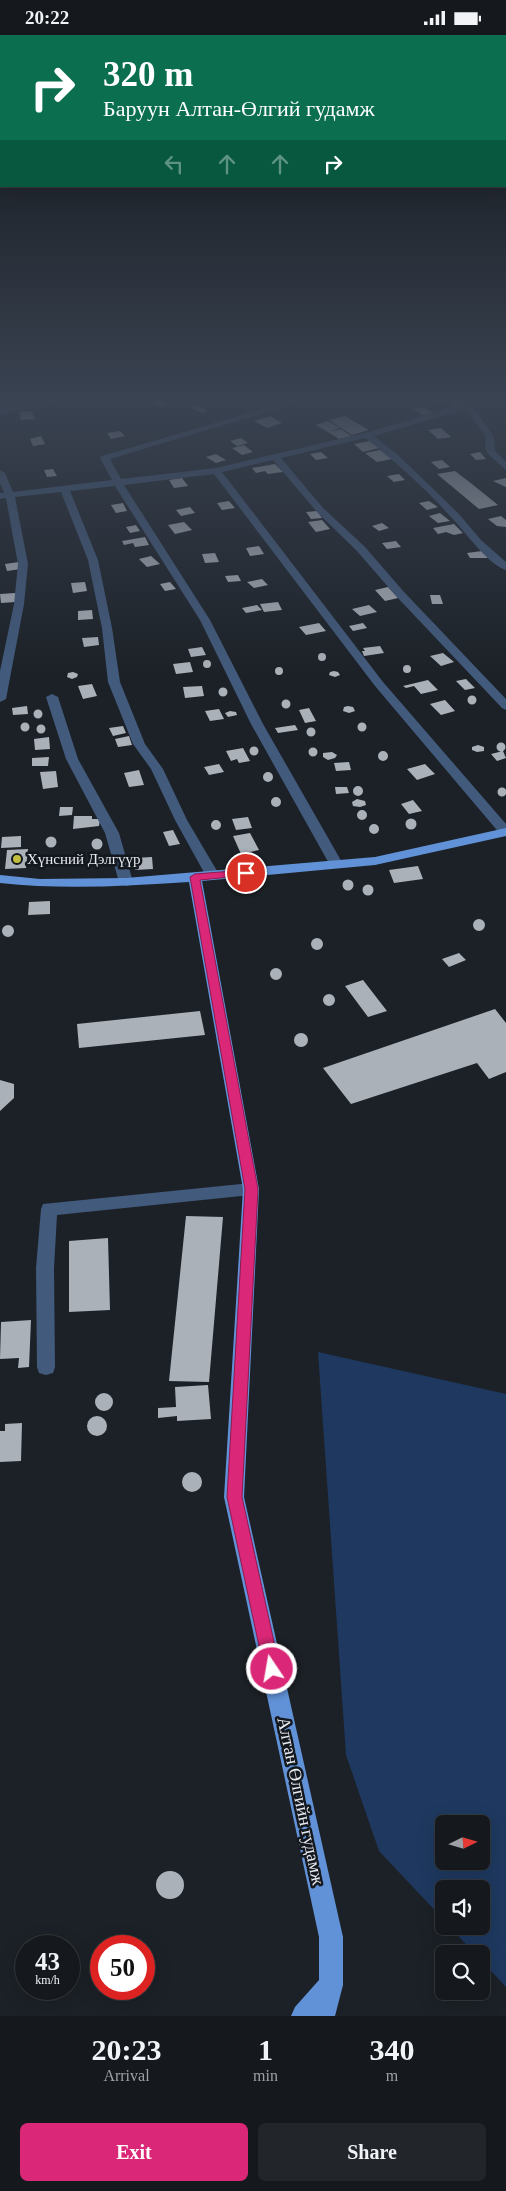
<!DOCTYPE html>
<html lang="en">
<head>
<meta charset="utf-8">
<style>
  body { margin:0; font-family:"Times New Roman",serif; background:#22262a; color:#f1f3f6; height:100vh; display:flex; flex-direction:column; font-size:19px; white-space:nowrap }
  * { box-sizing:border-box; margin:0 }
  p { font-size:16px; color:#9da0a4 }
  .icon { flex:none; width:28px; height:28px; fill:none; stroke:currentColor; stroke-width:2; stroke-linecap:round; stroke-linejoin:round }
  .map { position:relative; height:1981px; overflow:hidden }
  .panel { display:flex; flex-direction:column; background:#15191d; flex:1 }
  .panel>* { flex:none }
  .guide { position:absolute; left:0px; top:0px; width:506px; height:152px; box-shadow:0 5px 20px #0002,0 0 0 1px #34383b; background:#0b6e4f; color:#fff; overflow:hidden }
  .needle { width:32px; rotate:85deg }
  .controls { position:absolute; left:435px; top:1780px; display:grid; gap:10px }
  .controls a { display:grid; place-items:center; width:55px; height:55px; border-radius:8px; background:#15191d; box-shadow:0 5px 20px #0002,0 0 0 1px #34383b; font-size:25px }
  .speed { position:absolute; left:15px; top:1900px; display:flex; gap:10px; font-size:25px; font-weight:700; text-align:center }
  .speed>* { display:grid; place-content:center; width:65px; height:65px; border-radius:50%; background:#15191d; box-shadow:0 5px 20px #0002,0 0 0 1px #34383b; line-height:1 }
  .speed small { font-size:12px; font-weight:400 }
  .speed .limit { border:8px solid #d22; background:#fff; color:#111 }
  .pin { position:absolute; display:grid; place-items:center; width:42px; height:42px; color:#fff; margin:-21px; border:2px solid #fff; border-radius:50%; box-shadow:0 1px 5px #0007 }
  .me { position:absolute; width:55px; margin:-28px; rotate:348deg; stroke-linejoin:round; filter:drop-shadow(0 0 4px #0008) }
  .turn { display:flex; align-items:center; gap:18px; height:105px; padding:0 20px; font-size:22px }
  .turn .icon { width:65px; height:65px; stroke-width:2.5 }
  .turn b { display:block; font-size:35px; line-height:42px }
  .lanes { display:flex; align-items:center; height:48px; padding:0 20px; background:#0003; justify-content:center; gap:25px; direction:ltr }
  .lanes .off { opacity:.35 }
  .eta { display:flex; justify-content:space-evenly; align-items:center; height:85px; text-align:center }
  .eta b { font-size:30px; font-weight:700; line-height:35px }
  .cta { display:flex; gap:10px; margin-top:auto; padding:10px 20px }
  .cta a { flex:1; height:58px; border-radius:8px; background:#db2777; color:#fff; font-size:20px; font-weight:700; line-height:58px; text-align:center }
  .cta a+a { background:#22262a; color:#f1f3f6 }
  .status { display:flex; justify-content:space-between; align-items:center; height:35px; padding:0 25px; background:#15191d; direction:ltr }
  .status svg { height:14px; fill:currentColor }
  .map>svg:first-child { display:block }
</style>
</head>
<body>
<div class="status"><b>20:22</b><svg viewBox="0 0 49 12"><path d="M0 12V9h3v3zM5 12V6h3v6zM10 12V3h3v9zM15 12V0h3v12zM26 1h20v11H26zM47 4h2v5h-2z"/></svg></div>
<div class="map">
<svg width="506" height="1981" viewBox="0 0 506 1981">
  <rect width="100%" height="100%" fill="#1c2127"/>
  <path fill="#1e385f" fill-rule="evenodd" d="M318,1317L506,1359V1952L481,1925V1919H475L449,1891H481V1854H444V1885L379,1816L346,1720ZM444,1789H481V1826H444Z"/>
  <path fill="#abb1b9" d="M428,363H439L445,367L436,368Z
    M162,364L170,369L159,372L151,367Z
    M460,365L464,371L453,372L448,366Z
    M196,370L208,376L202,378L189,372Z
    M423,372L433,378L423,380L413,374Z
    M32,376L35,384L21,385L19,377Z
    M270,381L282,388L267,393L254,386Z
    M345,381L369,395L352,400L329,385Z
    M328,386L340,393L328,397L316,390Z
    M441,393L451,402L438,404L428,395Z
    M341,394L351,401L339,404L328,397Z
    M120,396L125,401L111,404L107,398Z
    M41,401L45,409L33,411L30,404Z
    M241,403L248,408L237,411L230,406Z
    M370,406L379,413L363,417L354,409Z
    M244,410L253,417L242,420L232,413Z
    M380,415L392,424L377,427L365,418Z
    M321,417L328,423L316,425L310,419Z
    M480,417L486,424L476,425L470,419Z
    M216,419L226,425L216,428L206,422Z
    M442,425L450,432L439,434L431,427Z
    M275,429L283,437L268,439L265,436L256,438L252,433Z
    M53,434L57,441L47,442L44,435Z
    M455,436L472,449L498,470L479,474L437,439Z
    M399,439L405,445L394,447L387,441Z
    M182,443L188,451L174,453L169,445Z
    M506,443V452L493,446Z
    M229,466L235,473L222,475L217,468Z
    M429,466L438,472L427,475L419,468Z
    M123,468L127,476L116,478L111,470Z
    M190,472L195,478L181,481L176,475Z
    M317,476L322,483L311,484L306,477Z
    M440,478L450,486L438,488L429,481Z
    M501,481L506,485V492L497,491L488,484Z
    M322,485L330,494L316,497L308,487Z
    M184,487L192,495L175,499L168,490Z
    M382,488L389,493L379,496L372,491Z
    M454,489L463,498L454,500L446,497L438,499L433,493Z
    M136,490L140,496L130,498L126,492Z
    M145,502L149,510L135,512L133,508L124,510L122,506Z
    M396,506L401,512L387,514L382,508Z
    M259,511L264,519L250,521L246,513Z
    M482,516L488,523H470L467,518Z
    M215,518L219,527L205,528L202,519Z
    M151,521L160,529L147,532L139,524Z
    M19,527L21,534L7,536L5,529Z
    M238,540L241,546L228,547L225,541Z
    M262,544L268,550L254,553L247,547Z
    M85,547L87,556L73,558L71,548Z
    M170,547L176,554L165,556L160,549Z
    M388,552L398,563L385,566L375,555Z
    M15,558V567L1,568L0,559Z
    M430,560H440L443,569H432Z
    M278,567L282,575L264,577L260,569Z
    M257,570L262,575L246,578L242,573Z
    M369,570L377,577L360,581L352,574Z
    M92,575L93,584L78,585V576Z
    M319,588L326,596L306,600L299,592Z
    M363,588L367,593L353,596L349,591Z
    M98,602L99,610L84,612L82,603Z
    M380,611L384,618L364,621L362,616H365L363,613Z
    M202,612L206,620L191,622L188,614Z
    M318 622a4 4 0 1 1 8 0a4 4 0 1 1-8 0Z
    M443,618L454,627L441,631L430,621Z
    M203 629a4 4 0 1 1 8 0a4 4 0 1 1-8 0Z
    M190,627L193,637L176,639L173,629Z
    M403 634a4 4 0 1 1 8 0a4 4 0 1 1-8 0Z
    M275 636a4 4 0 1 1 8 0a4 4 0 1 1-8 0Z
    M334,636L338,637L340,640L335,642L329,640L330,637Z
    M73,637L78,639L77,642L72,644L67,642L68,638Z
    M466,644L475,653L465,655L456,646Z
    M428,645L438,655L421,659L414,651L406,653L403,651Z
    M92,649L97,661L83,664L78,651Z
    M202,651L204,661L185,663L183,652Z
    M218.5 657a4.5 4.5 0 1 1 9 0a4.5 4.5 0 1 1-9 0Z
    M467.5 665a4.5 4.5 0 1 1 9 0a4.5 4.5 0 1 1-9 0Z
    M281.5 669a4.5 4.5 0 1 1 9 0a4.5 4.5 0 1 1-9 0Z
    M445,665L455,676L441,680L430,669Z
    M27,671L28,679L13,680L12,673Z
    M348,671L353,672L355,676L349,678L343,676L344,672Z
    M309,673L316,686L305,688L299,675Z
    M219,674L224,684L210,686L205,676Z
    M33.5 679a4.5 4.5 0 1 1 9 0a4.5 4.5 0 1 1-9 0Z
    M230,676L236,677L237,680L228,682L225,678Z
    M357.5 692a4.5 4.5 0 1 1 9 0a4.5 4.5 0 1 1-9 0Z
    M20.5 692a4.5 4.5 0 1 1 9 0a4.5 4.5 0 1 1-9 0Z
    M36.5 694a4.5 4.5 0 1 1 9 0a4.5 4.5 0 1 1-9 0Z
    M295,690L298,695L278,698L275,693Z
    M123,691L126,698L113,701L109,693Z
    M306.5 697a4.5 4.5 0 1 1 9 0a4.5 4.5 0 1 1-9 0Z
    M129,701L132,710L118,712L115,704Z
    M49,702L50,714L35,715L34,704Z
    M496.5 712a4.5 4.5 0 1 1 9 0a4.5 4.5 0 1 1-9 0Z
    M478,710L484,712V716L477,717L472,715V712Z
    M249.5 716a4.5 4.5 0 1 1 9 0a4.5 4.5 0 1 1-9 0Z
    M308.5 717a4.5 4.5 0 1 1 9 0a4.5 4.5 0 1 1-9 0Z
    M243,713L250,726L239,728L237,724L231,726L226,716Z
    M378 721a5 5 0 1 1 10 0a5 5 0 1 1-10 0Z
    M503,716L506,723L497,726L491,719Z
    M332,717L337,720L335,723L328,725L323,722V718Z
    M49,722L48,731H32V723Z
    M349,727L351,735L336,736L334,728Z
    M219,729L224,737L209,740L204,732Z
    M425,729L435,739L417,745L407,734Z
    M139,735L144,750L129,752L124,738Z
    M56,736L58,752L43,754L40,737Z
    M263 742a5 5 0 1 1 10 0a5 5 0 1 1-10 0Z
    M353 756a5 5 0 1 1 10 0a5 5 0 1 1-10 0Z
    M335,752H347L349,758L336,759Z
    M497.5 757a4.5 4.5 0 1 1 9 0a4.5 4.5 0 1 1-9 0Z
    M271 767a5 5 0 1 1 10 0a5 5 0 1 1-10 0Z
    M357,764L365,766L366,770L360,772L353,771L352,767Z
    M413,765L422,776L409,779L401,769Z
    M60,772H73L72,780L59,781Z
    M357 780a5 5 0 1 1 10 0a5 5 0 1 1-10 0Z
    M74,781H92V784H100L99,791L73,794Z
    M248,782L252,793L236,795L232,784Z
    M405.5 789a5.5 5.5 0 1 1 11 0a5.5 5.5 0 1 1-11 0Z
    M211 790a5 5 0 1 1 10 0a5 5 0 1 1-10 0Z
    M369 794a5 5 0 1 1 10 0a5 5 0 1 1-10 0Z
    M173,795L180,809L169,811L163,797Z
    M250,798L259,815L241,819L233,801Z
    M21,801V812L1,813L2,802Z
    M45.5 807a5.5 5.5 0 1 1 11 0a5.5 5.5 0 1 1-11 0Z
    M91.5 809a5.5 5.5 0 1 1 11 0a5.5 5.5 0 1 1-11 0Z
    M28,814L26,833L5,834L7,815Z
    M152,822L153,834L135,835L134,823Z
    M418,831L423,844L394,848L389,835Z
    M342.5 850a5.5 5.5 0 1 1 11 0a5.5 5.5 0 1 1-11 0Z
    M362.5 855a5.5 5.5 0 1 1 11 0a5.5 5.5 0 1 1-11 0Z
    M50,866V879L28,880L29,867Z
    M473 890a6 6 0 1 1 12 0a6 6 0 1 1-12 0Z
    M2 896a6 6 0 1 1 12 0a6 6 0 1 1-12 0Z
    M311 909a6 6 0 1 1 12 0a6 6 0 1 1-12 0Z
    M459,918L466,925L449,932L442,924Z
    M270 939a6 6 0 1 1 12 0a6 6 0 1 1-12 0Z
    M363,945L387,976L368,982L345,951Z
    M323 965a6 6 0 1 1 12 0a6 6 0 1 1-12 0Z
    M495,974L506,988V1037L489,1044L477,1028L351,1069L323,1033Z
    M200,976L205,1000L79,1013L77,989Z
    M294 1005a7 7 0 1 1 14 0a7 7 0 1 1-14 0Z
    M0,1045L14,1049V1063L0,1076Z
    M186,1181L223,1182L209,1347L169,1346Z
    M108,1203L110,1275L69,1277V1206Z
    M31,1285L29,1332L18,1333L19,1323L0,1324L1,1287Z
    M208,1350L211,1384L177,1386V1381L158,1383V1373L176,1372L175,1352Z
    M95 1367a9 9 0 1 1 18 0a9 9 0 1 1-18 0Z
    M87 1391a10 10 0 1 1 20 0a10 10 0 1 1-20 0Z
    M22,1388L21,1426L0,1427V1396H5V1389Z
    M182 1447a10 10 0 1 1 20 0a10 10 0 1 1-20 0Z
    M156 1850a14 14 0 1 1 28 0a14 14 0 1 1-28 0Z"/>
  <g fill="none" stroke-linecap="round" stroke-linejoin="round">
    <path fill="#425a7c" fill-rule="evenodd" d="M61,363H77L0,379V373Z
      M301,363H313L110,424L121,444L216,433L365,398L463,369L459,363H467L494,402L495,416L506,427V435L488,419L485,412L486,402L466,374L374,401L398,420L458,478L481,505L506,527V535C488,530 464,495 451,482C425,453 396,427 365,403L281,423L323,473L365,512L404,557L506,664V675L502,673L396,561L357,516L317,477L273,425L222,437L383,647L506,789V801L501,800L375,651L214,439L124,450L210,585L263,689L343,829L341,832H331L251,689L200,585L115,451L70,456L98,525L112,593L120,647L145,709L163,734L187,785L220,841L213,845L206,841L175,785L151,734L133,709L108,647L102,593L88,525L61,457L15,462L28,529L24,569L6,664L0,667V636L14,569L18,529L6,463L0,464V458H4L0,448V435L5,438L13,457L112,445L100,423L102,421Z
      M52,659L58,662L78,724L119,798L133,847L131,850L126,851L119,847L105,798L66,724L46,662Z
      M251,1148L257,1149L259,1154L257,1159L251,1160L57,1180L54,1233L55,1332L53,1338L46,1340L39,1338L37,1332L36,1233L41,1174L43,1169Z"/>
    <path fill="#6192d8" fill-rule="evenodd" d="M506,793V801L375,830L202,846L259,1154L244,1462L343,1902V1950L335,1981H291L295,1972L319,1945V1902L224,1462L243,1154L189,847C126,851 63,855 0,848V840L40,844L126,843L375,822Z"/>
  </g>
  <linearGradient id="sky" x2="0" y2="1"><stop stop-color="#0f1215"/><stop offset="0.57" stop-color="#3a4352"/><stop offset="1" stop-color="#3a4352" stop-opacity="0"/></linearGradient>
  <rect width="506" height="640" fill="url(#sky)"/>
  <path fill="#db2777" stroke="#8e194d" d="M246,835L250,836V840L200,845L258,1154L242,1462L280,1634L278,1640L272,1642L266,1640L264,1634L227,1462L245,1154L190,842L195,839Z"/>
  <circle fill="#c1be40" stroke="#13171e" stroke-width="2" cx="17" cy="824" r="5"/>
  <g text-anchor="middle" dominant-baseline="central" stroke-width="5" stroke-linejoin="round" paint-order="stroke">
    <g font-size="15" fill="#e7eaef" stroke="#13171e" text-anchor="start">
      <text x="27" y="824">Хүнсний Дэлгүүр</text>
    </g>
    <g font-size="18" fill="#e7eaef" stroke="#13171e">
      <text transform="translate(301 1766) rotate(78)">Алтан Өлгийн гудамж</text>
    </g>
  </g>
</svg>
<div class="controls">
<a><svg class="needle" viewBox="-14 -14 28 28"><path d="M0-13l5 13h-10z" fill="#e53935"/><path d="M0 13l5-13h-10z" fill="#9da0a4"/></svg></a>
<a><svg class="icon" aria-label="sound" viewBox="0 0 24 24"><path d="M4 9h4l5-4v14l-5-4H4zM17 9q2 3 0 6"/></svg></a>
<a><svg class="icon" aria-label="search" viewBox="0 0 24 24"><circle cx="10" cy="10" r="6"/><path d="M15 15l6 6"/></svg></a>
</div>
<div class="speed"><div>43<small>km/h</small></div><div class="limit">50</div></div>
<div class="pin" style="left:246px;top:838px;background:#d93025"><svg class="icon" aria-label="arrive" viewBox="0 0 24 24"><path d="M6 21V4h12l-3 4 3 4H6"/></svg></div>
<svg class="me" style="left:272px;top:1634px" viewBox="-20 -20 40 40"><circle r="17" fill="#db2777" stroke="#fff" stroke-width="3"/><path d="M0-11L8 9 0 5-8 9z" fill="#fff"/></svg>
<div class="guide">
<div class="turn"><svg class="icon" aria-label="right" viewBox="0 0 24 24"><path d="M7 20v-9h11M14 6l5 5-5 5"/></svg><div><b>320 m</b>Баруун Алтан-Өлгий гудамж</div></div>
<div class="lanes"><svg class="icon off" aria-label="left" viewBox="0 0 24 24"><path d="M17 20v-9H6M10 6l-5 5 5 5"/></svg><svg class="icon off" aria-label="ahead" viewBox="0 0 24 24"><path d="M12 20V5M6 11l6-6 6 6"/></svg><svg class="icon off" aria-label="ahead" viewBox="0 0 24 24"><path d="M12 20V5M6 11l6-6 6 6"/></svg><svg class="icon" aria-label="right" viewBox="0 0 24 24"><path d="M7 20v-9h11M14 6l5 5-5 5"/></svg></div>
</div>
</div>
<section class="panel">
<div class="eta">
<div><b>20:23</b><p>Arrival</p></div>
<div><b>1</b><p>min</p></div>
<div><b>340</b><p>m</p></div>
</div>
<div class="cta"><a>Exit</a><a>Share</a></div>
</section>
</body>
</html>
